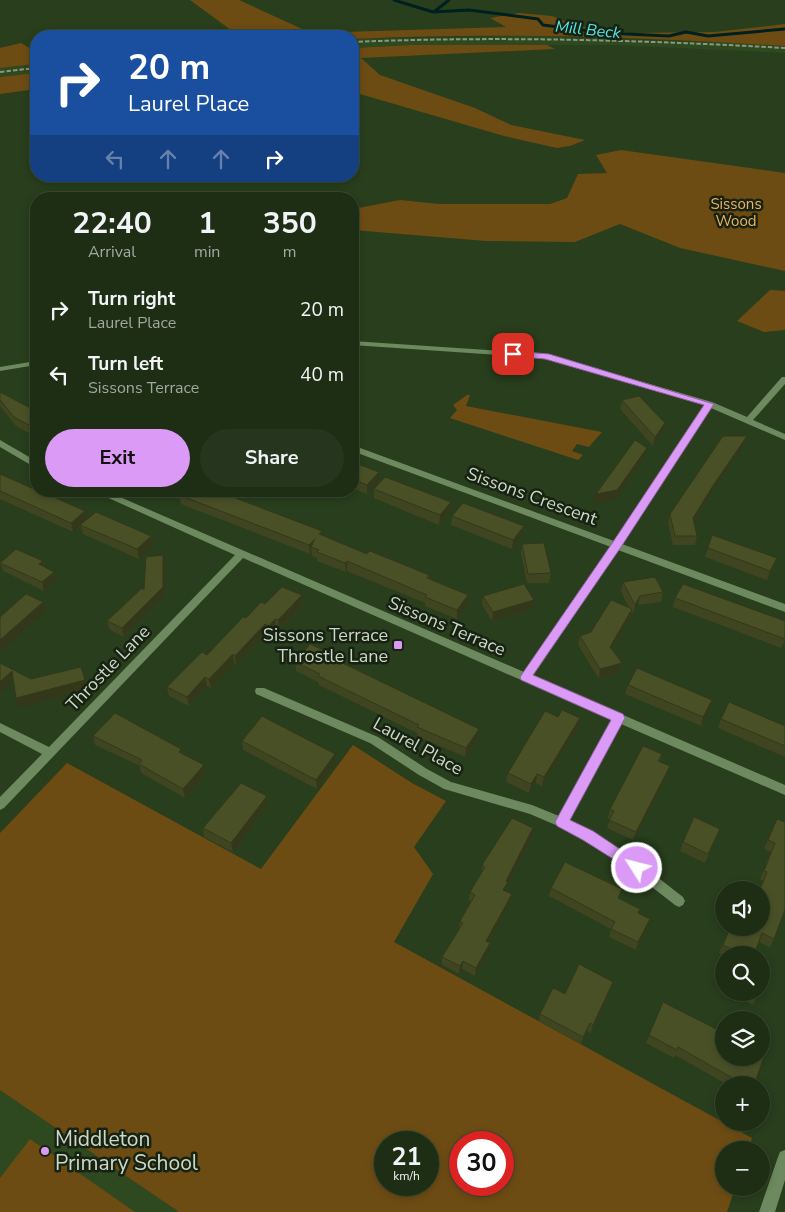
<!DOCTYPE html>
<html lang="en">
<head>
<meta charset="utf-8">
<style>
  body { margin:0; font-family:"Nunito Sans",sans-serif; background:#26361e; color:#f1f3f6; height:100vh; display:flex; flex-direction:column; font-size:19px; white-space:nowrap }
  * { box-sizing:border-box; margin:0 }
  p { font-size:16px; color:#a1a8a0 }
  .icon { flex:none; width:28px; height:28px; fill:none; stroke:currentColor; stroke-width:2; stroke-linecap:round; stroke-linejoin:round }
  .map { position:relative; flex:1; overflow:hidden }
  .details { position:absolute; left:30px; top:192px; width:329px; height:305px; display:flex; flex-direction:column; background:#1e2e15; border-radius:20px; box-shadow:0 2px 8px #0003,0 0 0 1px #3c4a34 }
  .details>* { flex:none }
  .guide { position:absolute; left:30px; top:30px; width:329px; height:152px; border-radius:20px; box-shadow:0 2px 8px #0003,0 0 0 1px #3c4a34; background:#1a4fa0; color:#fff; overflow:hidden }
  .fabs { position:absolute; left:715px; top:881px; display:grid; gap:10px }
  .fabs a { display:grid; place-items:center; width:55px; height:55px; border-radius:50%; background:#1e2e15; box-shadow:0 2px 8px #0003,0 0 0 1px #3c4a34; font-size:25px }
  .speed { position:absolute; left:374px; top:1131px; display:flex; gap:10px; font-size:25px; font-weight:700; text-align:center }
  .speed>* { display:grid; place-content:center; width:65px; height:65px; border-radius:50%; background:#1e2e15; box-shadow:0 2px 8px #0003,0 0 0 1px #3c4a34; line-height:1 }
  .speed small { font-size:12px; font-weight:400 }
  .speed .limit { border:8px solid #d22; background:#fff; color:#111 }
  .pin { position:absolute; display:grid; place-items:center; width:42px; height:42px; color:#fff; margin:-21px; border-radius:10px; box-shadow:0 2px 8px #0006 }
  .me { position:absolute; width:55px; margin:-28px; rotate:306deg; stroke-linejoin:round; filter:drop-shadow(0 0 4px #0008) }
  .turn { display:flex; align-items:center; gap:18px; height:105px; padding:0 15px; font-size:22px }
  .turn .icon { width:65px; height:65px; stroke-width:2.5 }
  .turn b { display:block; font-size:35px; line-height:42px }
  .lanes { display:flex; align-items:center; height:48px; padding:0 15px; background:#0003; justify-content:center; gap:25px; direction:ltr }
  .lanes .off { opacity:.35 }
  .eta { display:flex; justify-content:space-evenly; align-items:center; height:85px; text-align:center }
  .eta b { font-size:30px; font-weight:700; line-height:35px }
  .cta { display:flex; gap:10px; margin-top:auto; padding:10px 15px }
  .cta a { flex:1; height:58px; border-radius:30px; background:#da9af6; color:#111; font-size:20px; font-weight:700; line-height:58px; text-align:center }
  .cta a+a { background:#26361e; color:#f1f3f6 }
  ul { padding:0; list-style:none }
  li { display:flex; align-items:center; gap:15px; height:65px; padding:0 15px }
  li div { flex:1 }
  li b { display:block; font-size:19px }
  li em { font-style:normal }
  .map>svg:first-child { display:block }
</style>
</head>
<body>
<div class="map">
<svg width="785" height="1212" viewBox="0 0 785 1212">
  <rect width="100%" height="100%" fill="#283e1c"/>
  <path fill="#2e481f" d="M526,36L741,43L785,46V53L613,45H412L353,48V39Z
    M36,64V73L0,77V68Z
    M0,1090L179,1212H0Z"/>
  <path fill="#6d4c14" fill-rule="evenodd" d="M190,0H239L311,33L506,27L490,18L519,13L552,16L577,26L630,33L715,32L785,24V46C641,37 496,32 353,39L352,36H210L235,33Z
    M21,43L36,52V64L0,68V48Z
    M412,45H547L555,49L361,58L380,75L475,108L511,125L585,140L570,146L557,148L504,136L353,92V48Z
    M36,73V89L0,94V77Z
    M621,150L785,173V271L680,248L620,224L575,242L486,241L353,230V209L400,200L439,204H550L567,198L578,174L607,173L596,155Z
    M770,290L785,291V330L764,332L737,321Z
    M467,395H470L466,406L602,432L589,447L577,444L572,451L583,455L578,460L450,418L457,410L453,405Z
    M353,745L412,783L446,801L414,847L433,874L394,942L752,1138L748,1150H724V1188H735L727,1212H179L0,1090V833L67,763L261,869ZM385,1142H428V1185H385ZM460,1142H502V1185H460Z
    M30,1139L135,1212H0V1178Z"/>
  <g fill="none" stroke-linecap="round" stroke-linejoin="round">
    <path stroke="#002020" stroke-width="3" d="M394,0L433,12L469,10L538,19L543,25L606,33L669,36L686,32L708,36L785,29
      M435,11L449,0"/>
    <path fill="#6d895f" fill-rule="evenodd" d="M352,341L546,354L712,402L747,417L782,377H785V384L753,420L785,434V440L711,408L622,544L785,604V612L618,550L533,676L785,785V795L621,724L569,820L625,852L683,897L685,901L683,905L679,907L675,905L617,860L558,826L530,814L444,789L419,775L370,743L256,694L255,691L256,688H264L378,737L427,769L451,782L532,805L559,816L612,720L243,558L4,808L0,810V797L42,754L0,732V723L49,747L235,555L93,491H106L524,672L611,547L352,451V445L614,541L704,405L545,358L352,345Z
      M36,361V365L0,371V367Z
      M0,440L36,461V468L0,447Z
      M785,1150V1180L775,1212H759L778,1157L780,1152Z"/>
    <path stroke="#88997f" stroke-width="2" stroke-dasharray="4.5 2" stroke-linecap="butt" d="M352,42C497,36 641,40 785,48
      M0,72L36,68"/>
  </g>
  <path fill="#404521" d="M0,392L36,411V437L16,426L0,406Z
    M622,400L665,423L663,432L653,446L620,409Z
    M747,436L744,445L711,493L694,522L697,536L695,545H673L668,523L670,514Z
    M352,462L379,472V481L367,494L352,488Z
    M0,474L85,511L87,519L151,536L153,546L139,559L83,534L81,526L73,532L0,499Z
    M374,489L451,511L439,525L374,498Z
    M179,495L322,536L367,554L429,575V579L468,595V605L457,619L425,606V603L347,571L346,572L317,561V558L312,556V552L310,554L181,504Z
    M452,516L524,526L523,535L512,549L451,525Z
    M522,544L551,573L549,583H527L521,553Z
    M708,548L774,567L767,580L705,557Z
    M43,561L44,567L54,572L57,580L44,591L3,571L0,563Z
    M165,564V596L124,637L110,630L107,621L144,590Z
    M623,582L663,592L661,602L638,605L633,614L632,612L630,618L612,649L622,663L620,672L599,679L578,645L580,636L591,632L629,608L621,591Z
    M302,595L303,605L279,629L276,628L270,635L266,633L236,665L234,664L211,688L207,686L189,706L169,696L167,687L207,655L265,604Z
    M483,596L533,609L492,621L482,605Z
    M675,598L785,621V640L781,648L673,607Z
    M330,657L478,738L465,757L417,736V733L319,685L318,682L296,671L295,662Z
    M628,685L712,700L710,709L701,726L625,694Z
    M558,717L578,727L542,786L536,783L529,793L506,782L508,773Z
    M721,719L785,726V757L718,728Z
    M93,736L182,754L204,765L205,774L185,798L141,773L140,766L95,745Z
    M242,741L335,754L336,763L317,789L243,750Z
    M662,754L660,761L667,775L633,840L607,828L610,819L608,818L610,809Z
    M267,796L268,805L233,852L204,837L203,828Z
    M777,819L774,939L770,947L759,942L754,955L724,956L719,953L730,928H744L761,890H760L763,881L760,879L771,852L764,849Z
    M533,828L532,837L507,885L506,891L512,894L510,903L489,942L490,943L489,951L475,976L462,969L459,974L442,965V957L459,929L460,921L471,902L469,900L470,892L482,873V865Z
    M716,837L705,863L680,851L683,842Z
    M551,888L619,898L639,913L647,927L636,950L609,937L611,929L549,896Z
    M613,982L610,990L591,1033L587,1031L581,1044L539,1021L540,1014L565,994Z
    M727,992H759L753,1005Z
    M663,1002L754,1085H728L675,1055L674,1058L646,1043Z"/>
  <path fill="#34381b" d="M665,423L663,432L653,446L655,437Z
    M747,436L744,445L711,493L691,527L693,518L714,484Z
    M647,448L645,457L615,500L594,503L596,494Z
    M379,472V481L367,494V485Z
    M451,502V511L439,525L440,515Z
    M85,511L87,520L73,532L71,523Z
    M524,526L523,535L512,549L513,540Z
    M151,536L153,546L139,559L137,549Z
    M315,539L311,547L312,552L310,554L309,545Z
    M163,555L165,564V596L124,637L122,628L163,587Z
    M777,558L774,567L767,580L770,571Z
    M43,561L45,569L39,564Z
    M347,561V571L346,572L345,563Z
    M54,572L57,580L44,591L42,582Z
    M302,595L303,605L279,629L278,620Z
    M468,595V605L457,619V610Z
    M640,596L638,605L633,614L635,605Z
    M534,600L533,609L492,621L493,612Z
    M43,602L46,611L0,652V640Z
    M632,609L630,618L608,656L610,647Z
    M275,619L276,628L270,635L269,626Z
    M265,624L266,633L236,665L235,656Z
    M233,654L234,664L211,688L209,679Z
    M622,663L620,672L599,679L600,669Z
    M81,667L87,690L20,707L16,698Z
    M12,671L16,680L1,693L0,689V682Z
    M205,677L207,686L189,706L187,697Z
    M712,700L710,709L701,726L703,717Z
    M580,718L578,727L542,786L544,777Z
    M479,729L478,738L465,757L466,748Z
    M335,754L336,763L317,789L316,780Z
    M204,765L205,774L185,798L183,789Z
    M670,766L667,775L633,840L636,832Z
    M537,774L536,783L529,793L531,784Z
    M267,796L268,805L233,852L231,843Z
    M533,828L532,837L507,885L506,891L502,898L503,890L506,881Z
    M512,894L510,903L485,949L486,941Z
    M650,919L647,927L636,950L638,942Z
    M490,943L489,951L475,976L476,968Z
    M463,961L462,969L459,974L460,966Z
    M613,982L610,990L591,1033L593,1025Z
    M590,1023L587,1031L581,1044L583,1037Z"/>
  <path fill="#4a5026" stroke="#34381b" d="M0,392L36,411V429L14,417L0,400Z
    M639,396L665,423L655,437L622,400Z
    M723,436H747L714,484L693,518L697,536H675L670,514Z
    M635,440L647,448L617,490L596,494Z
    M352,462L379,472L367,485L352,479Z
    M0,474L36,490V491H40L85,511L71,523L0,491Z
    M385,477L451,502L440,515L374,489Z
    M183,491H217L322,531L319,534L367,554L370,551L429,575L427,578L468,595L457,610L425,597L427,595L347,561L345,563L317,552L319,550L311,547L315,539L309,545L179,495Z
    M463,503L524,526L513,540L452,516Z
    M96,512L151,536L137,549L80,525Z
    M712,535L777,558L770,571L708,548Z
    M544,543L551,573L528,574L522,544Z
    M16,549L43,561L39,564L54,572L42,582L0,563Z
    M163,555V587L122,628L107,621L142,588L144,590L146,557Z
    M655,577L663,592L640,596L635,605L623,582Z
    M524,584L534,600L493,612L483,596Z
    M683,584L785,621V639L675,598Z
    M282,587L302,595L278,620L275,619L269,626L265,624L235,656L233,654L209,679L205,677L187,697L167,687L202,652L207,655L243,617L246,618L261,602L265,604Z
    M26,594L43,602L0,640V617Z
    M611,600L632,609L610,647L622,663L600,669L580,636L591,632Z
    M310,644L330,653L328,656L479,729L466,748L417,727L419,725L318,676L320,674L295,662Z
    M0,663L31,679L81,667L85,680L16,698L12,671L0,682Z
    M637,668L712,700L703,717L628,685Z
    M729,702L785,726V746L721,719Z
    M562,710L580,718L544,777L537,774L531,784L508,773L545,711L558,717Z
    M115,713L181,749L179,752L204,765L183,789L139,764L142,760L93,736Z
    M262,716L335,754L316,780L242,741Z
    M643,746L662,754L658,761L670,766L636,832L609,820L614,811L610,809Z
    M241,783L267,796L231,843L203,828Z
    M694,817L720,829L708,854L683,842Z
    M512,818L533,828L506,881L508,882L503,890L512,894L486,941L490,943L476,968L463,961L460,966L442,957L463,923L460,921L475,895L470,892L485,867L482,865Z
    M777,819L785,822V910L774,939L762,933L754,955H736L738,952L723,945L730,928H761V890H760L767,872L764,871L775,843L768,840Z
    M565,862L622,889L618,898L640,909L638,913L650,919L638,942L611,929L615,922L551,888Z
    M579,964L613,982L593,1025L590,1023L583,1037L540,1014L553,988L565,994Z
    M761,972L766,974L761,986Z
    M747,992H759L757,998Z
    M663,1002L724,1033V1058H761V1052L765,1054L754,1085H745L678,1047L677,1050L649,1035Z"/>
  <path fill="#da9af6" stroke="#8e64a0" d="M513,351L549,354L714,404L621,547L533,675L623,714L625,718L570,820L593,831L642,864L644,868L642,873L637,874L583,840L557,826L555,822L611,720L521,680L520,677L613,542L704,405L545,359L509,356V352Z"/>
  <g fill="#da9af6" stroke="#182213" stroke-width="2">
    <rect x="393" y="640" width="10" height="10" rx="2.5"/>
    <circle cx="45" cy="1151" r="5"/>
  </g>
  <g text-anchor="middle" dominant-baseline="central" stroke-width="5" stroke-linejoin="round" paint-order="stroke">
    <g font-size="15" fill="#eeb35b" stroke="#182213">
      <text x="736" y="204">Sissons<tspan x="736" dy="17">Wood</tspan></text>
    </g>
    <g font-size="16" font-style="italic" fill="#50e8e8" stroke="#182213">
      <text transform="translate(588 30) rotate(6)">Mill Beck</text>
    </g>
    <g font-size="18" fill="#cad8c4" stroke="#182213">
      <text transform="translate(532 496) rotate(20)">Sissons Crescent</text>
      <text transform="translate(447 626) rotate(23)">Sissons Terrace</text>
      <text transform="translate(108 668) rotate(-46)">Throstle Lane</text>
      <text transform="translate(418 746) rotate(29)">Laurel Place</text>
    </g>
    <g font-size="18" fill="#cad8c4" stroke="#182213" text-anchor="end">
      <text x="388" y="635">Sissons Terrace<tspan x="388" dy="21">Throstle Lane</tspan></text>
    </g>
    <g font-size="21" fill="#cad8c4" stroke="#182213" text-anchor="start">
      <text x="55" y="1139">Middleton<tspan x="55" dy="24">Primary School</tspan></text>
    </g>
  </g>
</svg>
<div class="fabs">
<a><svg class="icon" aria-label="sound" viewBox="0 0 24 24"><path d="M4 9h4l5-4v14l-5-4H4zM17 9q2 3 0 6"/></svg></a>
<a><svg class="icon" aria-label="search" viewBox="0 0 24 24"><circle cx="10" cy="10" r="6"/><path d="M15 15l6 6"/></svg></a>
<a><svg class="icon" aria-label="layers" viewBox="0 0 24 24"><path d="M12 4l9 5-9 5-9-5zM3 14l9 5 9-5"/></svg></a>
<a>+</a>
<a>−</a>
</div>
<div class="speed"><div>21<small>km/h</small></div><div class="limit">30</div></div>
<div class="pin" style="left:513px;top:354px;background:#d93025"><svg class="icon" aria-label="arrive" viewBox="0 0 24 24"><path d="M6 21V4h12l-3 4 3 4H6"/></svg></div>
<svg class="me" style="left:637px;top:868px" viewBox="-20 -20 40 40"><circle r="17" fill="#da9af6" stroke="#fff" stroke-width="3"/><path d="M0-11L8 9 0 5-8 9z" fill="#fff"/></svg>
<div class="guide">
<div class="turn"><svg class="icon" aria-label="right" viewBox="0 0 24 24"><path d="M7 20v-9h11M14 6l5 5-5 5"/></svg><div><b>20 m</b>Laurel Place</div></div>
<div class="lanes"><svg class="icon off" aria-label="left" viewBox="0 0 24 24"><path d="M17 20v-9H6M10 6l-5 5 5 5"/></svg><svg class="icon off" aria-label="ahead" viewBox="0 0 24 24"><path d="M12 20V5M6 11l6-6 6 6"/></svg><svg class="icon off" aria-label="ahead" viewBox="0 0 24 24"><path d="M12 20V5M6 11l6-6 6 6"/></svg><svg class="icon" aria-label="right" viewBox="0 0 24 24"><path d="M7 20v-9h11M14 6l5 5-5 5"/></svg></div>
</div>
<section class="details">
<div class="eta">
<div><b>22:40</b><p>Arrival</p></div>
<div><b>1</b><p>min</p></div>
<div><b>350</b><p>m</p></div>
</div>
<ul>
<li><svg class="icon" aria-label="right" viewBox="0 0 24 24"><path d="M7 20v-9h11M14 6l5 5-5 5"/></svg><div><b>Turn right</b><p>Laurel Place</p></div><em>20 m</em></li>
<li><svg class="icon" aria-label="left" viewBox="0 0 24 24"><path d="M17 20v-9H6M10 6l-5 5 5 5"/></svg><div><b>Turn left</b><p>Sissons Terrace</p></div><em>40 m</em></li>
</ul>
<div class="cta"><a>Exit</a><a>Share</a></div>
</section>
</div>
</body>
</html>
